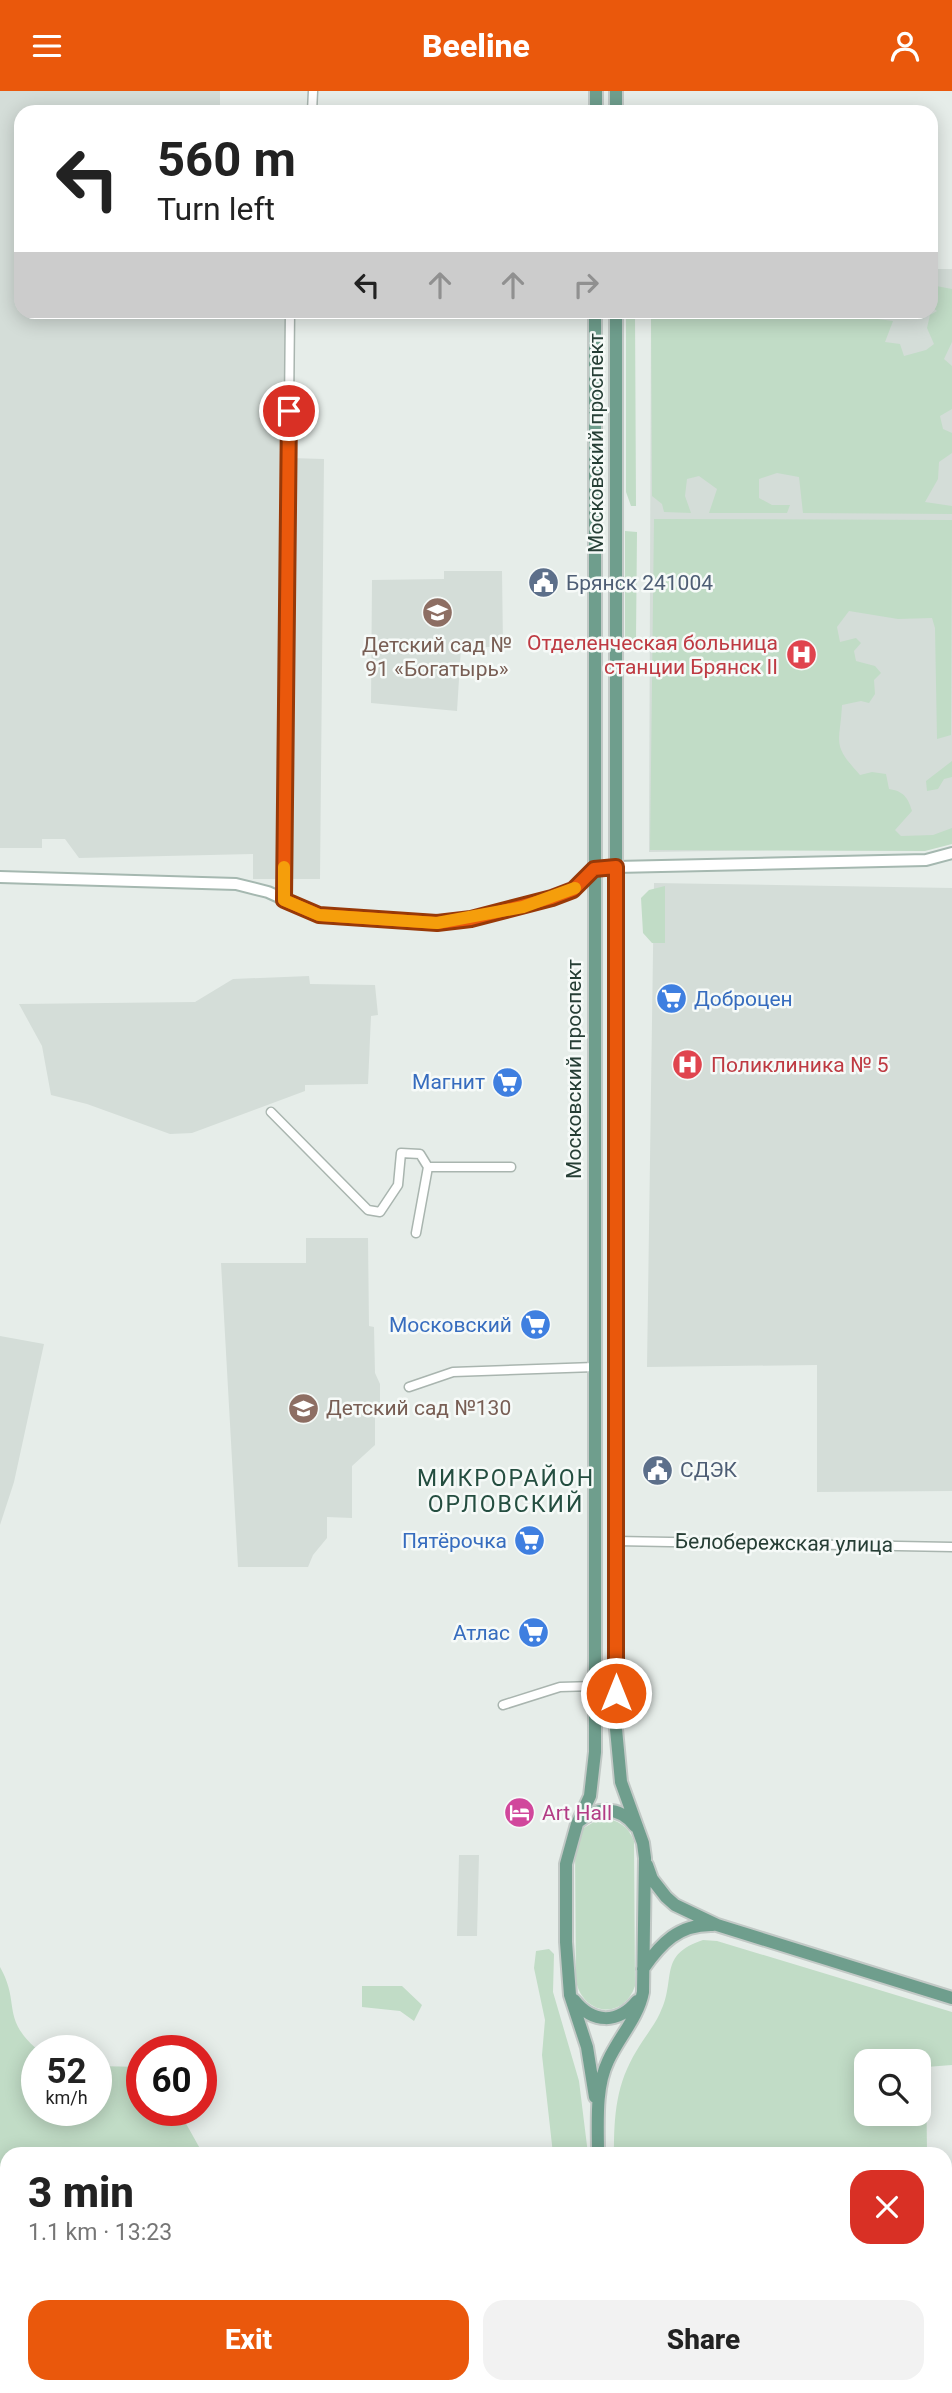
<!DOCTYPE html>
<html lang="en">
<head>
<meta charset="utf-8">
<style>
  body { margin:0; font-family:Roboto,sans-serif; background:#f2f2f2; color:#222; height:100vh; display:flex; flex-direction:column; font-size:26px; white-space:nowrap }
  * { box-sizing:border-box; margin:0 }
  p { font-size:23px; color:#767676 }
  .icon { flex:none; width:38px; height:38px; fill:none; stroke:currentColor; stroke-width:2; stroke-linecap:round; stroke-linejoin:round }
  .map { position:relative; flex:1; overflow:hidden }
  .drawer { position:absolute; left:0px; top:2056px; width:952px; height:247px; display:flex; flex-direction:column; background:#fff; border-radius:21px 21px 0 0; box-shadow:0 4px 18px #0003 }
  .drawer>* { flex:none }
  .guide { position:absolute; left:14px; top:14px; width:924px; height:214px; border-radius:21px; box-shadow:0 4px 18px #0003; background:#fff; color:#222; overflow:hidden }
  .tools { position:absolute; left:854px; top:1958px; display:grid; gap:14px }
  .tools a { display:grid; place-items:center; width:77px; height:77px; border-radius:14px; background:#fff; box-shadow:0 4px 18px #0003; font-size:35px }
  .speed { position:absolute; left:21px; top:1944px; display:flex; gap:14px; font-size:35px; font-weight:700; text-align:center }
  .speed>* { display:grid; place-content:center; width:91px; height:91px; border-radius:50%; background:#fff; box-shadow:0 4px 18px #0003; line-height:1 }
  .speed small { font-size:18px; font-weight:400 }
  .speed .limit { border:10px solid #d22; background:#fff; color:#111 }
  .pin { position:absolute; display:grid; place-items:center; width:60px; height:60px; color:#fff; margin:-30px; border:4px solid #fff; border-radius:50%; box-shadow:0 2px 7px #0007 }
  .me { position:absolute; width:77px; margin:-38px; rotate:0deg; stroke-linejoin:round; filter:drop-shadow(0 0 5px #0008) }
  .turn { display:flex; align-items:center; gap:24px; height:147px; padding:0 28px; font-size:32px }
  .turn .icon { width:91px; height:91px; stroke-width:2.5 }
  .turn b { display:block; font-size:49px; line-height:60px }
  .lanes { display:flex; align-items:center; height:66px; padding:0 28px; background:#0003; justify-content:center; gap:35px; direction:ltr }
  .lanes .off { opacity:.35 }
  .round { display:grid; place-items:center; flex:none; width:74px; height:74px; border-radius:21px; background:#f2f2f2 }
  .headline { display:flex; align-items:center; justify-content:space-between; height:119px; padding:0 28px }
  h1 { font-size:42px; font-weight:800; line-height:52px }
  .action { display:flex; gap:14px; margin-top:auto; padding:14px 28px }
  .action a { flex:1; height:80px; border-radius:21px; background:#ea580c; color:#fff; font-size:28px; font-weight:800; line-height:80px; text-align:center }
  .action a+a { background:#f2f2f2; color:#222 }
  header { display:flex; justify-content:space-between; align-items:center; height:91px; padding:0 28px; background:#ea580c; color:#fff; font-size:32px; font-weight:800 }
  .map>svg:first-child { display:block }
</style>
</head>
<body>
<header><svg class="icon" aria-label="menu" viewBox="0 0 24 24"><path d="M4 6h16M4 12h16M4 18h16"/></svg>Beeline<svg class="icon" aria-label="person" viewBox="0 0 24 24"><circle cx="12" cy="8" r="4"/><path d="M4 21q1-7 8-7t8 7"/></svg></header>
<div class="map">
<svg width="952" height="2302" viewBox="0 0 952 2302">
  <rect width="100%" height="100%" fill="#e6ede9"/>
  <path fill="#d4ddd8" d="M0,0H220V21H21V220L290,221V367L324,368L320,788H253V763L79,767L65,748H42V757H0Z
    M931,178H952V741L903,757L649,761L651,221L931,220Z
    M444,480H502L503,556H461L457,620L371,612L372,489L444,488Z
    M654,792L952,797V1400L817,1401V1274L647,1276Z
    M309,885L310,893L375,894L378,924L371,925L368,993L305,994V1000L192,1042L170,1043L87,1013L51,1004L42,955L19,913L195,911L233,888Z
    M306,1147H368L369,1235L374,1236L375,1282L380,1293V1311L375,1323V1354L352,1375V1427L327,1426V1447L313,1464L308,1476H238L221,1172H306Z
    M0,1245L44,1253L14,1391L0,1434Z
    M459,1764H479L477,1845H457Z"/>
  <path fill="#c1dcc6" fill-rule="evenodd" d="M931,194L952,198V251L944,268L952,275V318L940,325L943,338L952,342V362L939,371L938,388L925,411L952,415V423L803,422L799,386L777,382L759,388V407L772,414H790L787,422H709L717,398L699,385L687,388L685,405L691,422L664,421L662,413L652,405L651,221L729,220L734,224H745L748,220L872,221L870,227L893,230L885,251L900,253L904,265L926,259L934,253L927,237L930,224L937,220L931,216Z
    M626,221H635L636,415H631L626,401Z
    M654,428L952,429L951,644L937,648L935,537L932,527L898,528L849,520L837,536L840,551L856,547L861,552L854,560L856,570L875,575L881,582L874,589L875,603L869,612L861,610L842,614C840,654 831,652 860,684L872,681L886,683L889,698C903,700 908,706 912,720L895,739L901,745L933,744L952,737V753L925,760L650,759Z
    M625,440L637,441L636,548H625Z
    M952,670V686L944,688L938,698L927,700L926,690Z
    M665,795V852H652L643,842L641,807L649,799Z
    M599,1728C616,1727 628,1734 634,1750L635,1895C623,1930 583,1924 576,1890L575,1756L582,1738Z
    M703,1849L717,1850L952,1921V1974L926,1976L927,2063H614C614,2024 616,1993 637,1959C644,1947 654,1935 660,1922C677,1888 657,1864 703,1849ZM866,1970H919V2023H866Z
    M549,1858L554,1863L553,1901L579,1990L588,2063H553L542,1964L545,1929L534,1877L536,1860Z
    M0,1876C21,1913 0,1927 39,1960L37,2020H96V1975L142,1976V2020H179L203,2063H7V2106L0,2101Z
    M362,1895H402L422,1914L414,1930L400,1920L362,1916Z
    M945,2130L952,2136V2302H613V2296H945Z
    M0,2158L7,2162V2296H343L342,2302H0Z"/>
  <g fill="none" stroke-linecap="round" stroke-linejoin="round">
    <defs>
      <path id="street" d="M312,21L313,0
        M284,809L290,220
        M271,1021L368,1119L380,1121L398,1094L401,1062L420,1063L428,1076
        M416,1142L428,1076H511
        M409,1296L453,1281L595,1276
        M616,1450L952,1456
        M503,1614L560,1596L595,1595"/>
      <path id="secondary" d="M616,776L926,769L952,762
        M0,786L236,793L268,801L319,824L437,832L471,828L552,807L573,799L594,778"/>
      <path id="primary" d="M616,0V21
        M596,21V0
        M595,220V1661L590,1705L577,1733L566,1773V1851L570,1904L587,1956L595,2006
        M578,1731C596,1716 619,1714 635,1735
        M647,1774L652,1788L666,1806L675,1814L717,1834L952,1907
        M643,1878C661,1852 679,1833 713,1834
        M574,1909C593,1933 618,1933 637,1910
        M598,2063C598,2033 595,1997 608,1970C619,1946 638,1927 643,1901L645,1767L643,1752L621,1691L616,1638V220
        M597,2302V2296"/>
    </defs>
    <use href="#street" stroke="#a9b5af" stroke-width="11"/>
    <use href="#secondary" stroke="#a5b8b0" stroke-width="14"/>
    <use href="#primary" stroke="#c2c9c6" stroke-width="16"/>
    <use href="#street" stroke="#fff" stroke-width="8"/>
    <use href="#secondary" stroke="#fff" stroke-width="10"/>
    <use href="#primary" stroke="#6f9e8d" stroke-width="12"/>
  </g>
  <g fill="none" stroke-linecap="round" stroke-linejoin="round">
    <defs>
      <path id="route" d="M289,320L284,809L319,824L437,832L471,828L552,807L573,799L594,778L616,776V1602"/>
    </defs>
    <use href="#route" stroke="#983908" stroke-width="18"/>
    <use href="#route" stroke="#ea580c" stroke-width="12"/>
    <path stroke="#f59e0b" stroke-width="12" d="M284,776V809L319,824L437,832L523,816L575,797"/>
  </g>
  <defs>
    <symbol id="civic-disc" viewBox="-11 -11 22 22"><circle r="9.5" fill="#5c6f8a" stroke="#f6faf8"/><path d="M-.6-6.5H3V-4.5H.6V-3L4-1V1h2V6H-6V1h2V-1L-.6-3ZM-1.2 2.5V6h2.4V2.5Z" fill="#fff"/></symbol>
    <symbol id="school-disc" viewBox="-11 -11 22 22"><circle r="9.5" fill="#8d6e63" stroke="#f6faf8"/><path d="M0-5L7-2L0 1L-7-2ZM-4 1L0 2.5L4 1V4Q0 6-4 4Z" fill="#fff"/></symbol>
    <symbol id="hospital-disc" viewBox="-11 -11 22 22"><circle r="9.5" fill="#e0444e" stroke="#f6faf8"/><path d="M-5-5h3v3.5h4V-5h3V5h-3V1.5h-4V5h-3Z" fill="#fff"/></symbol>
    <symbol id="supermarket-disc" viewBox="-11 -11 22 22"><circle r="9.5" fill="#3f7fe0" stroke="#f6faf8"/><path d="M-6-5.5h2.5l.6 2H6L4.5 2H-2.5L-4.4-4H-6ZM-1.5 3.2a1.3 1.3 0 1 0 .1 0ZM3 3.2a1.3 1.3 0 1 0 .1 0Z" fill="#fff"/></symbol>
    <symbol id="hotel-disc" viewBox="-11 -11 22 22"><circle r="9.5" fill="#d1479c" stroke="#f6faf8"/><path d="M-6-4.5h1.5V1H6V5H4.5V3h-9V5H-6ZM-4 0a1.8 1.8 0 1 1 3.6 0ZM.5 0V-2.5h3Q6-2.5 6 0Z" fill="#fff"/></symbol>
  </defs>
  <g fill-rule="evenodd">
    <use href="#civic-disc" x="526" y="474" width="35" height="35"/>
    <use href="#school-disc" x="420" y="504" width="35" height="35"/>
    <use href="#hospital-disc" x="784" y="546" width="35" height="35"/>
    <use href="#supermarket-disc" x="654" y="890" width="35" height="35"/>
    <use href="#hospital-disc" x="670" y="956" width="35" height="35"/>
    <use href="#supermarket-disc" x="490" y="974" width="35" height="35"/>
    <use href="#supermarket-disc" x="518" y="1216" width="35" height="35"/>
    <use href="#school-disc" x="286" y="1300" width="35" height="35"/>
    <use href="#civic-disc" x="640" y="1362" width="35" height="35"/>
    <use href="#supermarket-disc" x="512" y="1432" width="35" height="35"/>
    <use href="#supermarket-disc" x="516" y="1524" width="35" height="35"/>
    <use href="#hotel-disc" x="502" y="1704" width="35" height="35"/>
  </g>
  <g text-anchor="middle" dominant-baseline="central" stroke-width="5" stroke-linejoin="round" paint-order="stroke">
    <g font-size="21" fill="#263e35" stroke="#f6faf8">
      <text transform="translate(596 352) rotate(-90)">Московский проспект</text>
      <text transform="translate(574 978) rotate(-90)">Московский проспект</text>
      <text transform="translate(784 1452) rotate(1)">Белобережская улица</text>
    </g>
    <g font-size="21" fill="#4e5e75" stroke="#f6faf8" text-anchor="start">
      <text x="566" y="492">Брянск 241004</text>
      <text x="680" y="1379">СДЭК</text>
    </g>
    <g font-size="21" fill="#be3a42" stroke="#f6faf8" text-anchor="end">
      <text x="778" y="552">Отделенческая больница<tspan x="778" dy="24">станции Брянск II</tspan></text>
      <text x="711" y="974" text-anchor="start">Поликлиника № 5</text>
    </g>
    <g font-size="21" fill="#785e54" stroke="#f6faf8">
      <text x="437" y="554">Детский сад №<tspan x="437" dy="24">91 «Богатырь»</tspan></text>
      <text x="326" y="1317" text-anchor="start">Детский сад №130</text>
    </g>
    <g font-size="21" fill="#366cbe" stroke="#f6faf8" text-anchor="end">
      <text x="694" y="908" text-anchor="start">Доброцен</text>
      <text x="485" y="991">Магнит</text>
      <text x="512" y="1234">Московский</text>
      <text x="507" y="1450">Пятёрочка</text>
      <text x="510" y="1542">Атлас</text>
    </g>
    <g font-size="21" fill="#b23c85" stroke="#f6faf8" text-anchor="start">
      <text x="542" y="1722">Art Hall</text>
    </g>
    <g font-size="23" letter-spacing="2" fill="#244e40" stroke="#f6faf8">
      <text x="506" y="1387">МИКРОРАЙОН<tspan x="506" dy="26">ОРЛОВСКИЙ</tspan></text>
    </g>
  </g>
</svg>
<div class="tools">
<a><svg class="icon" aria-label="search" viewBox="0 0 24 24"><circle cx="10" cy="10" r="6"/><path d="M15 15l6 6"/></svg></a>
</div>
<div class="speed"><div>52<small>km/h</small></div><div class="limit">60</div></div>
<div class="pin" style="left:289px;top:320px;background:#d93025"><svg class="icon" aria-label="arrive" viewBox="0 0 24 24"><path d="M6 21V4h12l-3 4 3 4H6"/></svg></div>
<svg class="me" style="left:616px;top:1602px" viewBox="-20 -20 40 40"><circle r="17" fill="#ea580c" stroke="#fff" stroke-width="3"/><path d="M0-11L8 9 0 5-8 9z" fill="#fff"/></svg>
<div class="guide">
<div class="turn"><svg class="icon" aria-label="left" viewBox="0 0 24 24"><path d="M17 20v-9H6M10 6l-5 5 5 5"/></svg><div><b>560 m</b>Turn left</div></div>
<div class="lanes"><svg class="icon" aria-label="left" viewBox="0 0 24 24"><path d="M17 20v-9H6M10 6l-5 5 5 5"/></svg><svg class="icon off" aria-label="ahead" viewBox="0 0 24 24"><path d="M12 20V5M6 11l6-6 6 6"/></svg><svg class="icon off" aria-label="ahead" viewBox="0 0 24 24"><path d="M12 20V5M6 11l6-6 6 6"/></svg><svg class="icon off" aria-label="right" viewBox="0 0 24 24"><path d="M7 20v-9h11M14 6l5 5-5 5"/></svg></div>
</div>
<section class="drawer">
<div class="headline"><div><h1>3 min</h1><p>1.1 km · 13:23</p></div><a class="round" style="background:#d93025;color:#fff"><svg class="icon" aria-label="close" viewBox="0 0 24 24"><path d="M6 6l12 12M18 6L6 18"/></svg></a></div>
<div class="action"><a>Exit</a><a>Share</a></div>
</section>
</div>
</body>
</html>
